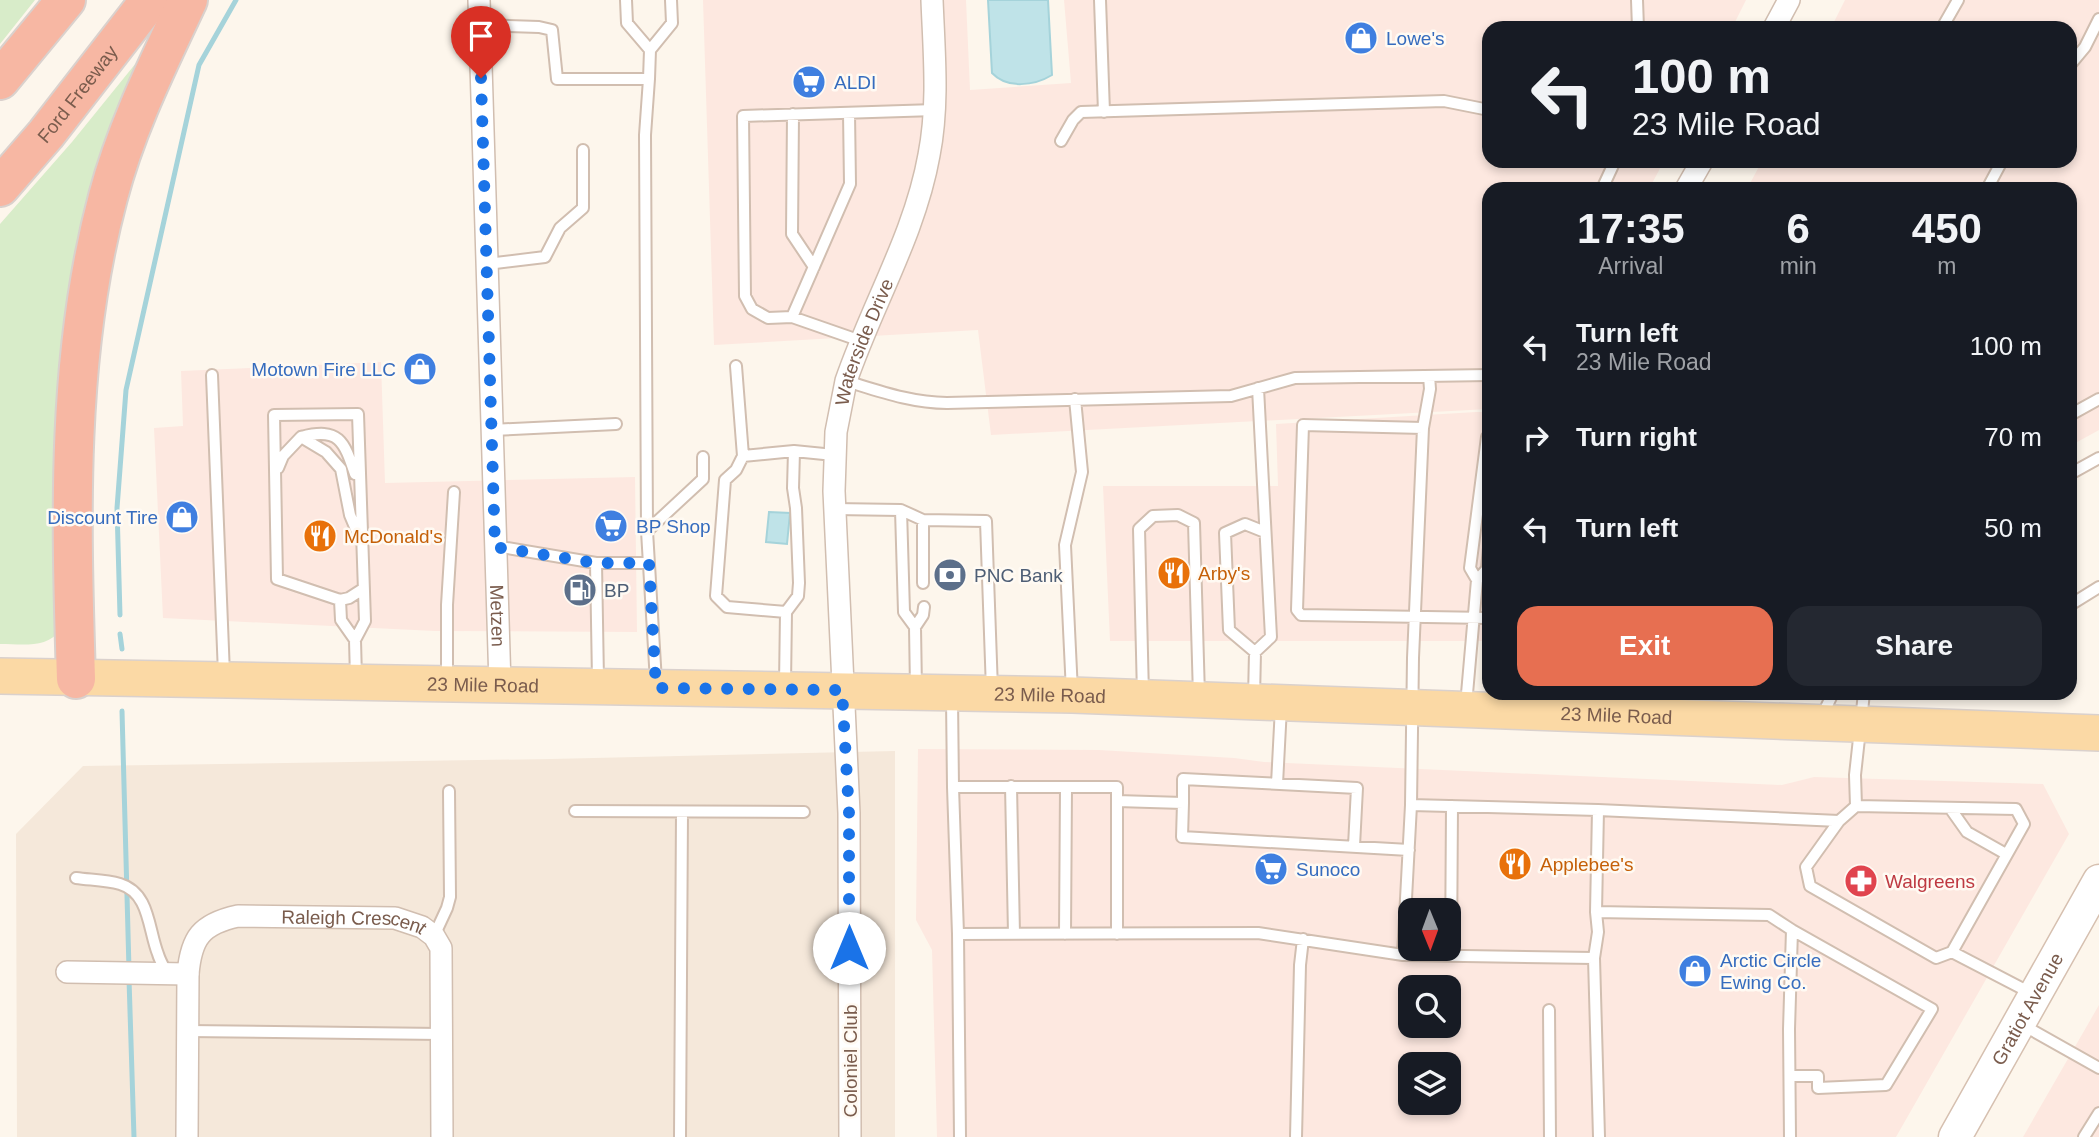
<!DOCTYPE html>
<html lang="en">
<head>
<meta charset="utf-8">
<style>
  body { margin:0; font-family:Helvetica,sans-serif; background:#242831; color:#f1f3f6; height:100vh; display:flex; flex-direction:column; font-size:26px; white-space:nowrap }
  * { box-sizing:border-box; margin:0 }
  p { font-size:23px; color:#9ea1a6 }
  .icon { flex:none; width:38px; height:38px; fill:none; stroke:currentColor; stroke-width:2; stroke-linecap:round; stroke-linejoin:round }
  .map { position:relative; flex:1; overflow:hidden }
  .details { position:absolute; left:1482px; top:182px; width:595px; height:518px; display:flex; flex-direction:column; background:#171b24; border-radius:21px; box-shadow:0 4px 10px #0003 }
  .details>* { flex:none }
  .guide { position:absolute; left:1482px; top:21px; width:595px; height:147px; border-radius:21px; box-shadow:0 4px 10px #0003; background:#171b24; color:#f1f3f6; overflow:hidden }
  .needle { width:46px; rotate:179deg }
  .fabs { position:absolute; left:1398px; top:898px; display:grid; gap:14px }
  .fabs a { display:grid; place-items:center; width:63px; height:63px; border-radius:14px; background:#171b24; box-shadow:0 4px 10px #0003; font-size:35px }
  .pin { position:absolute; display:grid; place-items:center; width:60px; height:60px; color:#fff; margin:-72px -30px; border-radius:50% 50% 50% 0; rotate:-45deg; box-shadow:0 0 7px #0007 }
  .pin .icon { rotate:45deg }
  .me { position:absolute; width:77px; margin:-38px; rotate:0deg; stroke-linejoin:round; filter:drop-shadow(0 0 5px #0008) }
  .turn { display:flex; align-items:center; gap:24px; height:147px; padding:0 35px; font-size:32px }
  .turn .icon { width:91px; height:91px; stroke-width:2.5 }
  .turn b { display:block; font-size:49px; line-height:60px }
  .eta { display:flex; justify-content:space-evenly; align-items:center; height:119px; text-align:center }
  .eta b { font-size:42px; font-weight:700; line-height:49px }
  .action { display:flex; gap:14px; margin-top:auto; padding:14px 35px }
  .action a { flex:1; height:80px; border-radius:21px; background:#e76f51; color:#fff; font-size:28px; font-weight:700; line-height:80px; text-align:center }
  .action a+a { background:#242831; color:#f1f3f6 }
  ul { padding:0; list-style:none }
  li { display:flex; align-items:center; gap:21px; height:91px; padding:0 35px }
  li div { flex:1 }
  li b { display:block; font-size:26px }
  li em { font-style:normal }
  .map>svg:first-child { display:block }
</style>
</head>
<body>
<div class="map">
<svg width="2099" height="1137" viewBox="0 0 2099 1137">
  <rect width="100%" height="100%" fill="#fdf6ec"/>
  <path fill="#f5e8da" d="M895,751V1137H17L16,834L83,766L551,759Z"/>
  <path fill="#fde8e0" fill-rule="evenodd" d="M703,0H966L970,90L1071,83L1064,0H1746L1732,28H1489V161H1664L1649,189H1489V409L991,435L978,330L714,345Z
    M1845,0H2099V430L2070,446V189H1747L1762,161H2070V28H1831Z
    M381,362L385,483L635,477L637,632L435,631L163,618L154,428L183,426L181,371Z
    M1476,412H1489V641H1110L1103,486H1278L1276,424Z
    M918,749L1099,750L1234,758L1264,762L1782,785L1814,777L2043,784L2069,834L1896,1137H937L932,950L916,920ZM1410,910H1449V948H1410ZM1410,987H1449V1026H1410ZM1410,1064H1449V1102H1410Z
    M2099,1005V1137H2023Z"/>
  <path fill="#d8ecc9" d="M0,0H35L0,44Z
    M149,47L131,99L60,630C47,649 22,644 0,644V224L72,142Z"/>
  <path fill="#bfe3e8" stroke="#a5d3da" stroke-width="2" d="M988,0H1048L1052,75C1034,86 1007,89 992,73Z
    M769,512L790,513L787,544L766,542Z"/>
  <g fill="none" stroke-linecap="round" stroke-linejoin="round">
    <path stroke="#a5d3da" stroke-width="5" d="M120,615L117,508L126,390L199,65L236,0
      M120,634L122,649
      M122,711L129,969
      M129,979L134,1137"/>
    <defs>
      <path id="service" d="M626,0L627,23L650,50L649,79
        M1100,0L1104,112
        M1637,0L1638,28
        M480,25L539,27L552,30L557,79H649L645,135L647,531
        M1942,28L1958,0
        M650,50L672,23L671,0
        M2070,65L2085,47L2099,19
        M793,114L792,234L814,267
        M1061,141L1073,120L1081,112L1444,101L1489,110
        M1602,189L1615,161
        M1987,189L2002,161
        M487,264L545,257L560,228L583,208V150
        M792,317L850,184L849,113
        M861,341L792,317L768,318L752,309L745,296L743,116L935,110
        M736,366L743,456
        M212,375L224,674
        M846,381C879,391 912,403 947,403L1231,396L1295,378L1489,375
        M2070,415L2099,399
        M1423,428L1430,389L1429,376
        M492,430L616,424
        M301,437C339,427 344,441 355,474
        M278,468L283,456L301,437L326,452L341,469L350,515L358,534
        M2070,474L2099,458
        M834,509L901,510L923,520L986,521L992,690
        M901,510L904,612L915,627L916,689
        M923,520V583
        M495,546L596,563L598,680
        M596,563H649
        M1477,580L1487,569L1489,548
        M340,600L341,620L355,640
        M2070,605L2099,587
        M786,612L798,596L799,583L796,508L793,488L794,451
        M915,627L923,615L924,607
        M1255,652L1229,630L1225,533L1245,524L1265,532
        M356,678L355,640L365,621L358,414L274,415L277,579L340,600L349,598L363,589
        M447,678V605L454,492
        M656,682L647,531L703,479V457
        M785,684L786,612L727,607L716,596L725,480L736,470L743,456L794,451L834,455
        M1072,692L1065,545L1082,472L1075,399
        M1143,695L1139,529L1153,516L1178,515L1194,523L1199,696
        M1254,698L1255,652L1271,637L1258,388
        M952,699L953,787L958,934L960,1137
        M1466,705L1477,580L1470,568L1487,437H1489
        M1822,716L1833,693
        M1277,784L1281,707
        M1011,786L1014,934
        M953,787H1117V934
        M1117,801L1183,803V779L1357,788L1354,846
        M1183,803L1182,837L1409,850
        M1411,805L1598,810L1839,821
        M1856,806L2016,809L2024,824L1952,952L1936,958L1810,886L1806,867L1839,821L1856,806L1855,775L1864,693
        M1950,808L1967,832L2006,854
        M1598,810L1596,912L1598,932L1594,958L1599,1137
        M575,811L804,812
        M76,878C90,880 106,880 120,884C150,893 148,929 158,954C160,961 164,967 167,974
        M1596,912L1769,915L1792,930L1789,1029L1790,1137
        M958,934L1258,933L1403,955L1594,958
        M1065,934L1066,787
        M434,936L447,908L450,897L449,791
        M1952,952L2033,994
        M1403,955L1411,805L1413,658L1423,428L1303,425L1297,610L1301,615L1489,618
        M1451,956L1452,806
        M1549,1010L1550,1137
        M2021,1024L2099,1068
        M188,1031L441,1034
        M1790,1076H1818V1088L1886,1085L1932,1009L1792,930
        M680,1137L682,812
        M1296,1137L1300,965L1303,939
        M2084,1137L2099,1113"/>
      <g id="minor">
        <path id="s1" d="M479,0L500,685"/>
        <path d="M1774,28L1789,0"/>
        <path d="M1686,189L1702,161"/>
        <path d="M67,972L188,974"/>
        <path id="s2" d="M187,1137L188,974C191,938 201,924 238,916L395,918L422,927L434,936L441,948L442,1137"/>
        <path id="s3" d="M850,1137L849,813L834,491L836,432L846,381C872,305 915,234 929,155C939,104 934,52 932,0"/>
      </g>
      <g id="secondary">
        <path id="s4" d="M1955,1137L2099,881"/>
      </g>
      <g id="primary">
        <path id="s5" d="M0,676L1072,695L2099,733"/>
      </g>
      <g id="motorway">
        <path d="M0,80L66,0"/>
        <path id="s6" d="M0,187L46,134L150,0"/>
        <path d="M76,679C71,517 66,355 108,197C126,128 158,64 188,0"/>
      </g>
    </defs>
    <use href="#service" stroke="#d1beb0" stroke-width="14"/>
    <use href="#minor" stroke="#d1beb0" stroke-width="24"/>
    <use href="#secondary" stroke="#d6c0b0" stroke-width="35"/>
    <use href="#primary" stroke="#dad1cd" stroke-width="38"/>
    <use href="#motorway" stroke="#dad1cd" stroke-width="42"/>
    <use href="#service" stroke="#fff" stroke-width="10"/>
    <use href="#minor" stroke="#fff" stroke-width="21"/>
    <use href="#secondary" stroke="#fff" stroke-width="32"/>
    <use href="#primary" stroke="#fbd9a5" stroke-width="35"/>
    <use href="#motorway" stroke="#f7b7a3" stroke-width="38"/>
  </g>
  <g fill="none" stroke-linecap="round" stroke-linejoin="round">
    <path stroke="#1a73e8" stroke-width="12" stroke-dasharray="0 21.6" d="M481,78L495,547L596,563H649L656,688L842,690L849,813V948"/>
  </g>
  <defs>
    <symbol id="shop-disc" viewBox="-11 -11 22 22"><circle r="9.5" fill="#3f7fe0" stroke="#fffaf3"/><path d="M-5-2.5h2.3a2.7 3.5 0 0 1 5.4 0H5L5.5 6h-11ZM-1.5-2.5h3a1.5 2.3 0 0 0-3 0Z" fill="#fff"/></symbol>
    <symbol id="supermarket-disc" viewBox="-11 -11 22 22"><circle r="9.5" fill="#3f7fe0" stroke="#fffaf3"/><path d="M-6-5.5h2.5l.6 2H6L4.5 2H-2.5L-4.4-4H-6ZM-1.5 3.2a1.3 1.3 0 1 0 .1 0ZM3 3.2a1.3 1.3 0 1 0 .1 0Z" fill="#fff"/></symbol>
    <symbol id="restaurant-disc" viewBox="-11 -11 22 22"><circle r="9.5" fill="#e8710a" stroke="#fffaf3"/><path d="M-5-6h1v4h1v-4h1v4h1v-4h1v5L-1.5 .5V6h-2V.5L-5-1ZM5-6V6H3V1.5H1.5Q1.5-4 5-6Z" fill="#fff"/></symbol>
    <symbol id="bank-disc" viewBox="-11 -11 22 22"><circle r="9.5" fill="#5c6f8a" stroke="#fffaf3"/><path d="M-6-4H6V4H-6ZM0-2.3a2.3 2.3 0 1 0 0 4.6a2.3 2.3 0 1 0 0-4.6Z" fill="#fff"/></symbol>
    <symbol id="fuel-disc" viewBox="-11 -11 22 22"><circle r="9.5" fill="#5c6f8a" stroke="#fffaf3"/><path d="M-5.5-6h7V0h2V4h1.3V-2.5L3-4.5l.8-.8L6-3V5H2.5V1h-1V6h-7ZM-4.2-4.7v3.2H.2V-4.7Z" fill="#fff"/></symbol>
    <symbol id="pharmacy-disc" viewBox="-11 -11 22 22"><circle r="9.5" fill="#e0444e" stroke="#fffaf3"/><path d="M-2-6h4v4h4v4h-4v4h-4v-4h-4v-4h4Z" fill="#fff"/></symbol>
  </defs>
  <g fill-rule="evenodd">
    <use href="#shop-disc" x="1342" y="19" width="38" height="38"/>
    <use href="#supermarket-disc" x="790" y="63" width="38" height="38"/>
    <use href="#shop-disc" x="401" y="350" width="38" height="38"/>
    <use href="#shop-disc" x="163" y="498" width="38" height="38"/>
    <use href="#supermarket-disc" x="592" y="507" width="38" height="38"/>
    <use href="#restaurant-disc" x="301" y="517" width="38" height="38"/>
    <use href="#restaurant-disc" x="1155" y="554" width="38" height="38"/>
    <use href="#bank-disc" x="931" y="556" width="38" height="38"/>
    <use href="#fuel-disc" x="561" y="571" width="38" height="38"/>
    <use href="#restaurant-disc" x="1496" y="845" width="38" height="38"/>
    <use href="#supermarket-disc" x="1252" y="850" width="38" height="38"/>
    <use href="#pharmacy-disc" x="1842" y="862" width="38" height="38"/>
    <use href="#shop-disc" x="1676" y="952" width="38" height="38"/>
  </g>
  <g text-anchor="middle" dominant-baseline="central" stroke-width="5" stroke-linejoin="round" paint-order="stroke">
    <g font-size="19" fill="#366cbe" stroke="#fffaf3" text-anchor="start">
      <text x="1386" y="38">Lowe's</text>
      <text x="834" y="82">ALDI</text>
      <text x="396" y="369" text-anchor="end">Motown Fire LLC</text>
      <text x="158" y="517" text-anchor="end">Discount Tire</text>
      <text x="636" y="526">BP Shop</text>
      <text x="1296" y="869">Sunoco</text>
      <text x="1720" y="960">Arctic Circle<tspan x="1720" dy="22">Ewing Co.</tspan></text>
    </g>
    <g font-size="19" fill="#7a5c4d" stroke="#fffaf3">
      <text stroke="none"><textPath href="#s6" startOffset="121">Ford Freeway</textPath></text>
      <text stroke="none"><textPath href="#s3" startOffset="800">Waterside Drive</textPath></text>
      <text stroke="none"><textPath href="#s1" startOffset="616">Metzen</textPath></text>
      <text stroke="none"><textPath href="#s5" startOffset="483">23 Mile Road</textPath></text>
      <text stroke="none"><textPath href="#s5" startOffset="1050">23 Mile Road</textPath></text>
      <text stroke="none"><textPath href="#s5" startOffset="1617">23 Mile Road</textPath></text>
      <text stroke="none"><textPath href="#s2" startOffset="364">Raleigh Crescent</textPath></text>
      <text stroke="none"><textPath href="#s4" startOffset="147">Gratiot Avenue</textPath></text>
      <text transform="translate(850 1061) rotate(-90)">Coloniel Club</text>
    </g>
    <g font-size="19" fill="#c56008" stroke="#fffaf3" text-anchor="start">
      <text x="344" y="536">McDonald's</text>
      <text x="1198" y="573">Arby's</text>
      <text x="1540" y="864">Applebee's</text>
    </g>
    <g font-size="19" fill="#4e5e75" stroke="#fffaf3" text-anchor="start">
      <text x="974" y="575">PNC Bank</text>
      <text x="604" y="590">BP</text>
    </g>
    <g font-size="19" fill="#be3a42" stroke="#fffaf3" text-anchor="start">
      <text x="1885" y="881">Walgreens</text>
    </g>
  </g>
</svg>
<div class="fabs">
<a><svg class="needle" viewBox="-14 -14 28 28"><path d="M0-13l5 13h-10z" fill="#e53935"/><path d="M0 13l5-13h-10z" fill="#9ea1a6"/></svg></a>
<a><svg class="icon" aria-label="search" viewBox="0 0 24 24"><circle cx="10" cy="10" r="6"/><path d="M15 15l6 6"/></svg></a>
<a><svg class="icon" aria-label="layers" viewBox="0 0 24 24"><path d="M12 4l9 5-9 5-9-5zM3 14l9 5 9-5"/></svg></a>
</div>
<div class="pin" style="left:481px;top:78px;background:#d93025"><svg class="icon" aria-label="arrive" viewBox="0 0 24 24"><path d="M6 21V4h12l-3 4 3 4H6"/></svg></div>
<svg class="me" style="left:849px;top:948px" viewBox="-20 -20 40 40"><circle r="19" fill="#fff"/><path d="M0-13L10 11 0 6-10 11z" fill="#1a73e8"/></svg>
<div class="guide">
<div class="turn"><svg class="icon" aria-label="left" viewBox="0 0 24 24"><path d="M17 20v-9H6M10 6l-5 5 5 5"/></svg><div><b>100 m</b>23 Mile Road</div></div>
</div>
<section class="details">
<div class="eta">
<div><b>17:35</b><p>Arrival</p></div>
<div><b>6</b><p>min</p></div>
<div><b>450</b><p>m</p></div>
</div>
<ul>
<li><svg class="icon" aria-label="left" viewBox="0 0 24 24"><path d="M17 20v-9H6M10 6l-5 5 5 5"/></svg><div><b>Turn left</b><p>23 Mile Road</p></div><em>100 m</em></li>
<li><svg class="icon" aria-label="right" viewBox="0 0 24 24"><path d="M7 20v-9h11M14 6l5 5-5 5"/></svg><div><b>Turn right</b></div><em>70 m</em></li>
<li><svg class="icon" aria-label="left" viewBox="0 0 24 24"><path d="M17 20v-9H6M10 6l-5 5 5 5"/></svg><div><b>Turn left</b></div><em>50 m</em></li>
</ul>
<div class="action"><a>Exit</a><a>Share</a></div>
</section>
</div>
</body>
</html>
